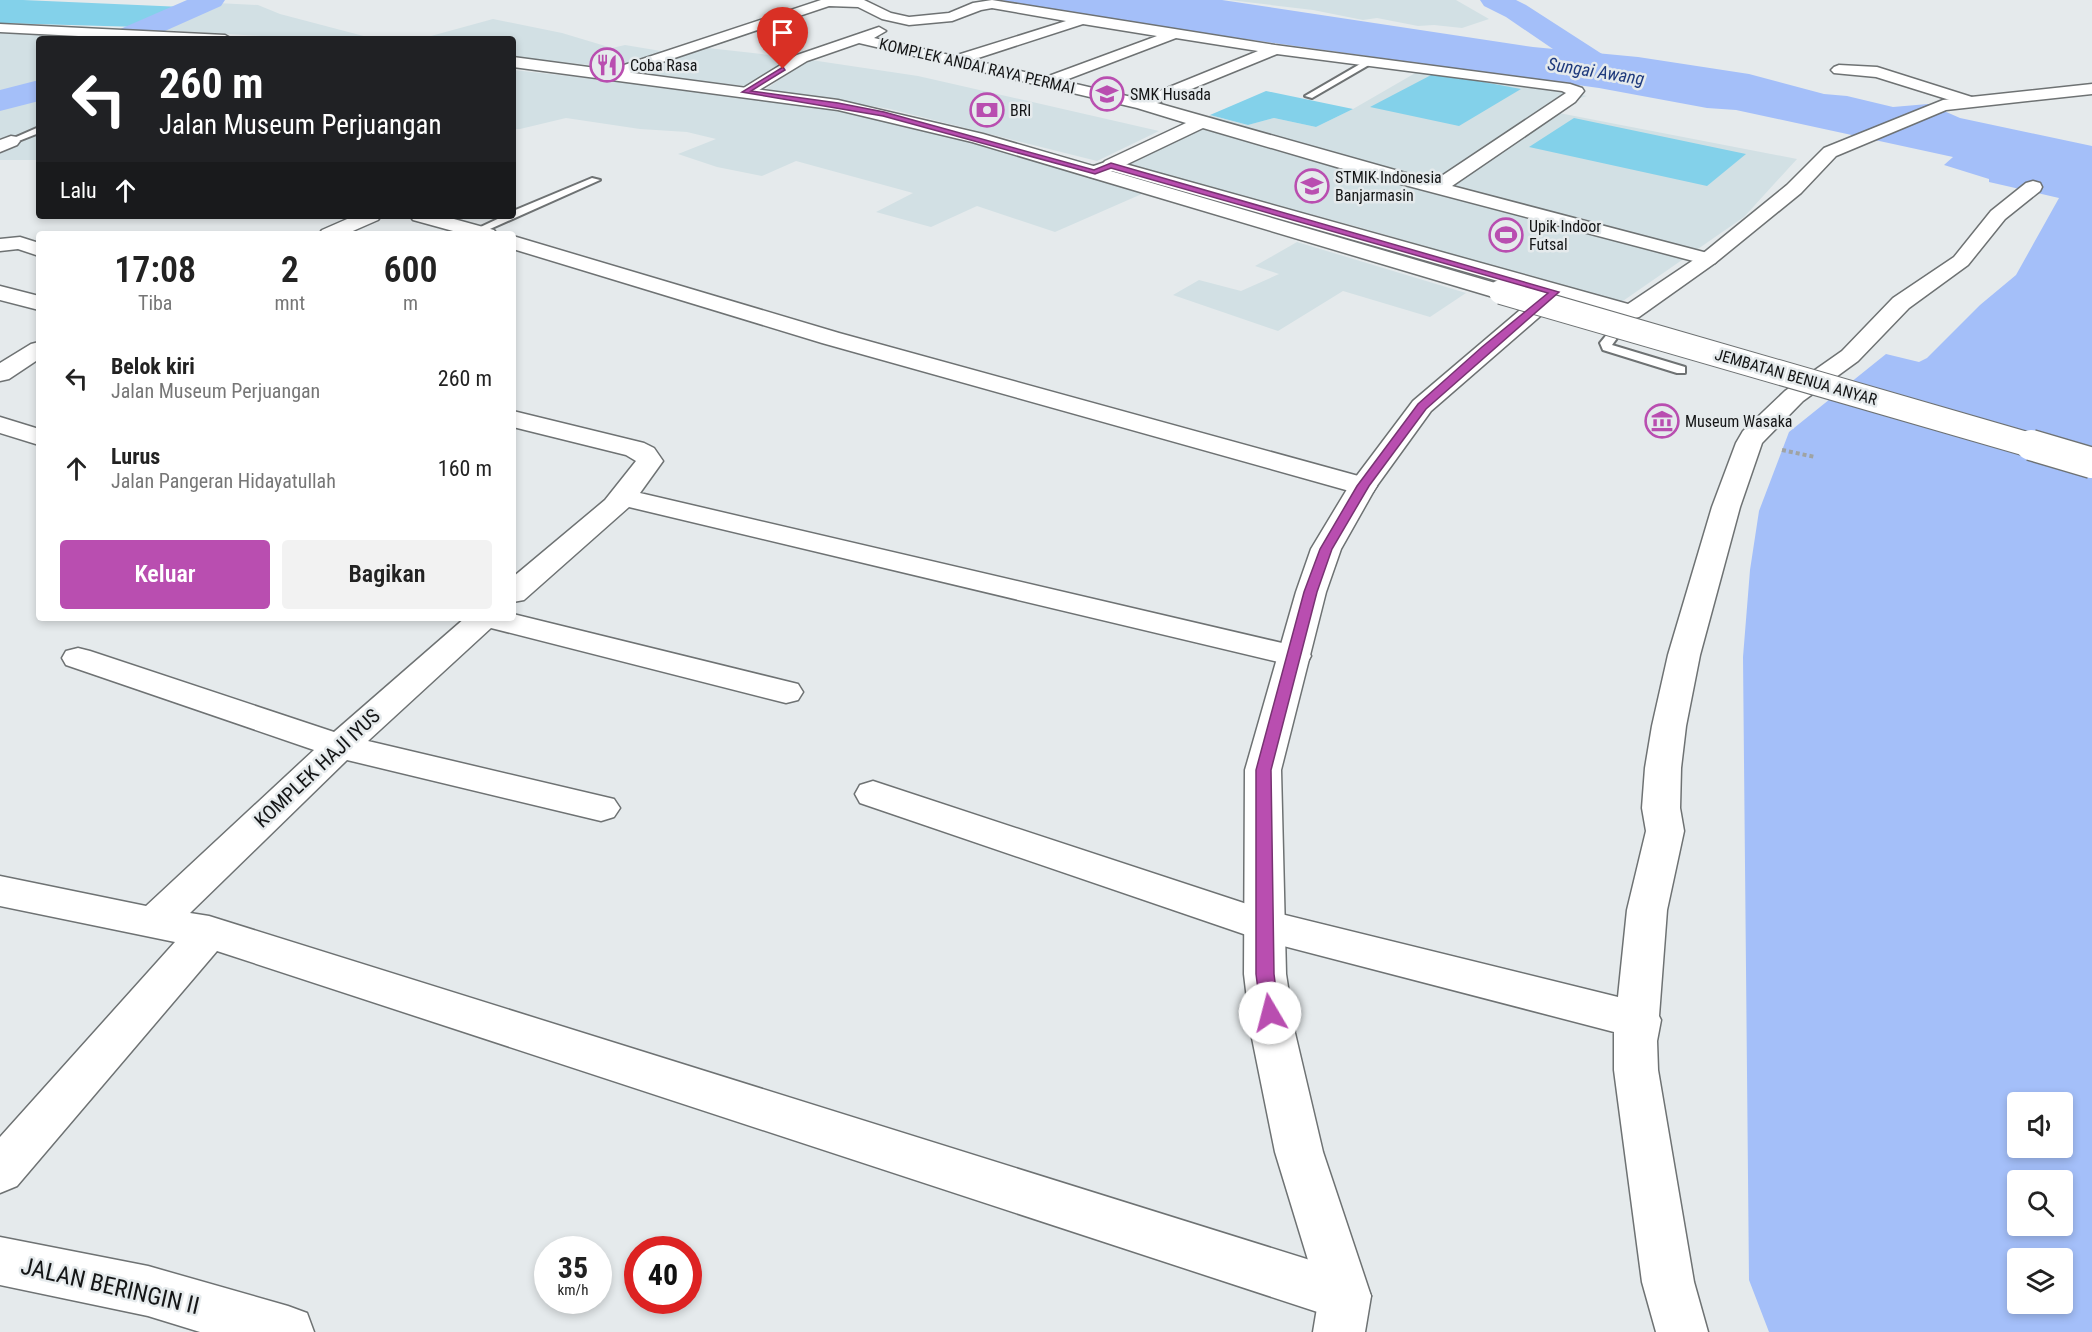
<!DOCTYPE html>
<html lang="id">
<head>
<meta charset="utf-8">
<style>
  body { margin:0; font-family:"Roboto Condensed",sans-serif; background:#f2f2f2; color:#222; height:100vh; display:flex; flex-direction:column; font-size:22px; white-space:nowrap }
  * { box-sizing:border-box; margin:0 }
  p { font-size:20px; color:#767676 }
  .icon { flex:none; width:33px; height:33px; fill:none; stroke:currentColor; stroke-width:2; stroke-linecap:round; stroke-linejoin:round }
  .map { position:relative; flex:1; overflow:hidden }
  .panel { position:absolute; left:36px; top:231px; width:480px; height:390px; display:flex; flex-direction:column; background:#fff; border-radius:6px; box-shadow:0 3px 9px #0003 }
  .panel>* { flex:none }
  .banner { position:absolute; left:36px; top:36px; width:480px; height:183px; border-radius:6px; box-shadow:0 3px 9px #0003; background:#202124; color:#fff; overflow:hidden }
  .fabs { position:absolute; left:2007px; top:1092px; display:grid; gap:12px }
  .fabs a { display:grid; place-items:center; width:66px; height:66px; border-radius:6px; background:#fff; box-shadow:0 3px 9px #0003; font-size:30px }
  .speed { position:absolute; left:534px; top:1236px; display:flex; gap:12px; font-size:30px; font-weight:700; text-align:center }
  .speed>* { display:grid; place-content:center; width:78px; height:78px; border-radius:50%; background:#fff; box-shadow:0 3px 9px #0003; line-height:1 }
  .speed small { font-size:15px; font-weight:400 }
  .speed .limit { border:9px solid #d22; background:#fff; color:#111 }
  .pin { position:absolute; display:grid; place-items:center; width:51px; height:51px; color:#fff; margin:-62px -26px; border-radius:50% 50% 50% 0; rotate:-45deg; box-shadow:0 0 6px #0007 }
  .pin .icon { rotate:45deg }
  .me { position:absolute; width:66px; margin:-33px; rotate:352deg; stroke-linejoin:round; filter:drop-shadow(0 0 4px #0008) }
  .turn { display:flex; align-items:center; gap:21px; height:126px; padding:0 24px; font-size:27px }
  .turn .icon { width:78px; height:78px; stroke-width:2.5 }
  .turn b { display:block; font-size:42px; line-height:51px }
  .then { display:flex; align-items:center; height:57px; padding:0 24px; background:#0003; gap:12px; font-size:22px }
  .eta { display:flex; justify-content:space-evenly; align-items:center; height:102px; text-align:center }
  .eta b { font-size:36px; font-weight:600; line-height:42px }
  .primary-button { display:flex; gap:12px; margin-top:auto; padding:12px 24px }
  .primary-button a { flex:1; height:69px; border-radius:6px; background:#b94eb0; color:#fff; font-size:24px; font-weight:600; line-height:69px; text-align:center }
  .primary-button a+a { background:#f2f2f2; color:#222 }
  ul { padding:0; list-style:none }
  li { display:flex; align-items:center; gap:18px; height:90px; padding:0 24px }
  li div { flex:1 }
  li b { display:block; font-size:22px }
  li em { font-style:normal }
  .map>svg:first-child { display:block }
</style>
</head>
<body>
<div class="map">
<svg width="2092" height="1332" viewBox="0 0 2092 1332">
  <rect width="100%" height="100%" fill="#e5eaec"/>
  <path fill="#d2e0e4" d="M1229,0H1456L1489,19L1462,28L1434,25L1418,26L1377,18L1363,20L1313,10Z
    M217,3L258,5L280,14L375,39H310L163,30Z
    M493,19L562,33L612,48L625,45L667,52L618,68L513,57V39H420Z
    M0,33L105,37L39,39V88L0,97Z
    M696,47L708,48L796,58L744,86L629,73Z
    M811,60L918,76L1159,131L1097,161L890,109L766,89L797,67Z
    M1424,68L1587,96L1577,99L1559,113L1797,159L1744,217L1620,303L1362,228L1122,165L1180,136L1210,115L1248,125L1274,118L1316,127L1353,109Z
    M513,70L788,100L874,115L1093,173L1144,193L1055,232L977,206L931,227L876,212L913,193L796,161L762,176L717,167L678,154L716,139L687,132L640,129L566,118L520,129H513Z
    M39,94V160H0V104L9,99Z
    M1297,242L1466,293L1430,317L1343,291L1278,331L1173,295L1199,280L1241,291L1279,274L1255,266Z"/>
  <path fill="#83d1ea" d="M0,0H23L183,7L139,27L0,23Z
    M1435,73L1521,89L1459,126L1370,107Z
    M1266,91L1353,109L1316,127L1274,118L1248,125L1210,115Z
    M1574,118L1746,154L1707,186L1529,147Z"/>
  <path fill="#a4bff9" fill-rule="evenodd" d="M1000,0H1222L1533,47L1638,57L1749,74L1824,94L1847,96L1893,107L1928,104L1960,118L2092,146V1332H1769L1749,1280L1743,657L1750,570L1759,511L1789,432L1886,354L1919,362L1927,358L1980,305L2016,275L2059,198L1989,182V179L1944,165L1953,157L1736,110L1707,108L1599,88L1159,27ZM2018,1102H2062V1148H2018ZM2018,1180H2062V1226H2018ZM2018,1258H2062V1304H2018Z"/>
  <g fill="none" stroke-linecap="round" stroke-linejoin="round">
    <path fill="#a4bff9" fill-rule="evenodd" d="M187,0H225L221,6L147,39H107L111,33Z
      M1480,0H1516L1526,5L1616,63L1621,70L1616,77L1605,80L1594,77L1506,17L1484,6Z
      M39,80V101L0,111V90Z"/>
    <defs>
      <path id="lane" d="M1367,60L1374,62L1312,98L1305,96Z
        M39,127V133L11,144L7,141Z
        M592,178L600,180L481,233L472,231L504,216H513V211Z
        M1625,316L1631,319L1612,345L1685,367V373H1677L1603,350L1600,343L1621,317Z"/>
      <path id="street" d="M821,0H864L891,13L909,17L949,13L973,3L992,0L1275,45L1570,84L1582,88L1584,91L1575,102L1452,186L1715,255L1718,259L1715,263L1708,265L1701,263L1340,168L1203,128L1117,169H1105L1102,165L1105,161L1186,123L1137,108L859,43L807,61L751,95H739L737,92L797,55L879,27L886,31L874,38L954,56L1066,21L992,8L981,10L952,21L909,25L882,19L858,7L829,6L615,78L609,80L601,75L603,72ZM1083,24L1157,36L1046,77L972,60ZM1176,38L1258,51L1140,99L1063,81ZM1277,54L1562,91L1566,93L1434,181L1157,103Z
        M1839,65L1877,67L1975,98L1977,101L1969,106L1876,77L1834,73L1831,70L1834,67Z
        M11,136L17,137L20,141L17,145L0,152V140Z
        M2033,181L2040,183L2042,187L2040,191L2005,219L1968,265L1909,308L1858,361L1803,401L1762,443L1740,507L1700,655L1686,726L1681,768L1680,808L1684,831L1667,910L1659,1016L1661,1020L1657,1041L1658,1070L1694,1282L1708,1332H1656L1642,1282L1614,1070V1032L1264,941L860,803L855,794L860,785L873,781L1265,910L1618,997L1627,910L1646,831L1642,808L1645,768L1652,726L1668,655L1712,507L1736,443L1743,431L1785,391L1842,351L1893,298L1954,257L1991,211L2026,183Z
        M354,216H381L378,220L346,234H319L322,230Z
        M410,216H443L494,230L497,234H464L413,220Z
        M513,236L839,333L1373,480L1377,486L1373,492L1363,494L1353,492L822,343L513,249Z
        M20,237L39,243V256L18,249L0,251V239Z
        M0,286L39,296V310L0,300Z
        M39,342V359L9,379L0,381V363L31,344Z
        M513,411L644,443L654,448L663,461L640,493L1295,646L1307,649L1311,656L1307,663L1295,666L629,507L524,600L513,602V577L605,500L636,461L626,455L513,427Z
        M0,417L39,429V445L0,433Z
        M513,614L798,684L803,692L798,700L786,703L491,628L368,741L614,799L620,808L614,817L601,821L347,760L190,913L209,916L1345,1271L1363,1278L1371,1296L1363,1314L1345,1321L217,951L17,1186L0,1193V1137L175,942L0,906V876L146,906L314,750L66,665L62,658L66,651L78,648L90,651L334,732L465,618H513Z
        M0,1237L148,1266L288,1306L307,1313L314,1332H200L148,1316L0,1285Z"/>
      <path id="secondary" d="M2092,84V94L1946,110L1836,156L1801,193L1715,263L1639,317L1631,319L1560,299L1431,411L1376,487L1341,549L1326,592L1281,770L1286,974L1295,1033L1323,1152L1371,1296L1365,1332H1313L1319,1296L1275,1152L1251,1033L1244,974L1245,770L1296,592L1311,549L1349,486L1413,401L1540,293L1112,171L1095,178L1088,176L1086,172L1088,168L1111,160L1628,304L1701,255L1787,185L1824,148L1943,100Z"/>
      <path id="primary" d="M0,24L225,35L232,39H137L0,32Z
        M513,57L838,100L983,134L1509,287L1512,292L1509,297L1501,299L1493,297L972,142L838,110L513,67Z"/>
    </defs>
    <use href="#lane" stroke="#6e7273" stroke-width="4"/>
    <use href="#street" stroke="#6e7273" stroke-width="3"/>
    <use href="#secondary" stroke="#6e7273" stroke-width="3"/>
    <use href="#primary" stroke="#6e7273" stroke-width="3"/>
    <path stroke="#9fa3a4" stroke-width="4" stroke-dasharray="4 3" stroke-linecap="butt" d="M1782,450L1815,457"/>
    <use href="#lane" fill="#fff" fill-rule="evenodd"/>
    <use href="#street" fill="#fff" fill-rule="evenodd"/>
    <use href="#secondary" fill="#fff" fill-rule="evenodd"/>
    <use href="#primary" fill="#fff" fill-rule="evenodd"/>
    <defs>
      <path id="primary-bridge-far1" d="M1501,292L2037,447"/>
      <path id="primary-bridge" d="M2031,445L2092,463"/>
    </defs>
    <use href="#primary-bridge-far1" stroke="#6e7273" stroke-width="26" stroke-linecap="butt"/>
    <use href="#primary-bridge" stroke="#6e7273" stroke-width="33" stroke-linecap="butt"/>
    <use href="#primary-bridge-far1" stroke="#fff" stroke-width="24"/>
    <use href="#primary-bridge" stroke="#fff" stroke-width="30"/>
  </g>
  <path fill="#b94eb0" stroke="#783372" stroke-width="1.5" d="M783,67L785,70L751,91L838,103L884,112L1094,170L1111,163L1559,292L1426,409L1369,486L1332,549L1317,592L1271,770L1274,974L1279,1013L1277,1018L1270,1020L1264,1018L1261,1013L1256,974V770L1304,592L1320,549L1357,486L1418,404L1482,347L1548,293L1111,168L1095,174L883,116L742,92Z"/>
  <defs>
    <symbol id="restaurant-ring" viewBox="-11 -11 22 22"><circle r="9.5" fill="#e5eaec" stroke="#b94eb0" stroke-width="1.5"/><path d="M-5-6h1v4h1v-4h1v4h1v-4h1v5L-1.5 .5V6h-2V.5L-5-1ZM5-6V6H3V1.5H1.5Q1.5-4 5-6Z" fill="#b94eb0"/></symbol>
    <symbol id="school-ring" viewBox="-11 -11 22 22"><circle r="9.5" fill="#e5eaec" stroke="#b94eb0" stroke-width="1.5"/><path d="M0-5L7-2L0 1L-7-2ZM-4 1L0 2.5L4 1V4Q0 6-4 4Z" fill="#b94eb0"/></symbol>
    <symbol id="bank-ring" viewBox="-11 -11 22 22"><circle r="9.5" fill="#e5eaec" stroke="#b94eb0" stroke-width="1.5"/><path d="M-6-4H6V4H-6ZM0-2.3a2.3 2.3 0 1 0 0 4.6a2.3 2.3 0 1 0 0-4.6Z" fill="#b94eb0"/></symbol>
    <symbol id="stadium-ring" viewBox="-11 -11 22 22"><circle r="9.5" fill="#e5eaec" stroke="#b94eb0" stroke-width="1.5"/><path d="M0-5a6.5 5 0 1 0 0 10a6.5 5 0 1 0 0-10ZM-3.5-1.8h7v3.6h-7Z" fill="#b94eb0"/></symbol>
    <symbol id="museum-ring" viewBox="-11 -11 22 22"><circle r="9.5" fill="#e5eaec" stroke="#b94eb0" stroke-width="1.5"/><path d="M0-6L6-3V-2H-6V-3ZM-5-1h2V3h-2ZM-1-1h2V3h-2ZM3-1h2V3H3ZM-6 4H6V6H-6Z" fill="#b94eb0"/></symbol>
  </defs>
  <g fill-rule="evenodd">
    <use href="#restaurant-ring" x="588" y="46" width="38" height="38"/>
    <use href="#school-ring" x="1088" y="75" width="38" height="38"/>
    <use href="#bank-ring" x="968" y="91" width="38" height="38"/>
    <use href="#school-ring" x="1293" y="167" width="38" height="38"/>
    <use href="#stadium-ring" x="1487" y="216" width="38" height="38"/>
    <use href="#museum-ring" x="1643" y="402" width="38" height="38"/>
  </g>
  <g text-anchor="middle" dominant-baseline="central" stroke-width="5" stroke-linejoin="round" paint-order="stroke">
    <g font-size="16" fill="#141516" stroke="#e5eaec" text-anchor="start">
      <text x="630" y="65">Coba Rasa</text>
      <text x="1130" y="94">SMK Husada</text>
      <text x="1010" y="110">BRI</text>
      <text x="1335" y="177">STMIK Indonesia<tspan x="1335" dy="18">Banjarmasin</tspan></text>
      <text x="1529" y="226">Upik Indoor<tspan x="1529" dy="18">Futsal</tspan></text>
      <text x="1685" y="421">Museum Wasaka</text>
    </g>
    <g font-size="16" fill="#141516" stroke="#e5eaec">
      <text transform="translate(977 66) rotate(13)">KOMPLEK ANDAI RAYA PERMAI</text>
      <text transform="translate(1796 377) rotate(16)">JEMBATAN BENUA ANYAR</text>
    </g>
    <g font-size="18" font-style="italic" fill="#1f3b7d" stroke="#e5eaec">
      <text transform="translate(1596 71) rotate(9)">Sungai Awang</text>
    </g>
    <g font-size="20" fill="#141516" stroke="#e5eaec">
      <text transform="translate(317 768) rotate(-43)">KOMPLEK HAJI IYUS</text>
    </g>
    <g font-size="24" fill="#141516" stroke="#e5eaec">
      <text transform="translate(110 1286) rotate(13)">JALAN BERINGIN II</text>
    </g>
  </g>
</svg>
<div class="fabs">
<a><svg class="icon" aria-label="sound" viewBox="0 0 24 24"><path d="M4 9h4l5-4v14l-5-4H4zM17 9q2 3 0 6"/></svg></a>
<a><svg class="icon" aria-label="search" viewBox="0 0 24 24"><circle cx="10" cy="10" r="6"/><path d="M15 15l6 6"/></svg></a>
<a><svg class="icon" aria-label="layers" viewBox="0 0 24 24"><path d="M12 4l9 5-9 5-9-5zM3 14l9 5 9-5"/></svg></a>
</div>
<div class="speed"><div>35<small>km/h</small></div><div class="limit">40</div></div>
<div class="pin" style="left:783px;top:69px;background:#d93025"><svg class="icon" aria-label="arrive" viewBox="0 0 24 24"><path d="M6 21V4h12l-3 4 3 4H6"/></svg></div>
<svg class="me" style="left:1270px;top:1013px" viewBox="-20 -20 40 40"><circle r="19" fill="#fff"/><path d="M0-13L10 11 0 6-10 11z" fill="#b94eb0"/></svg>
<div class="banner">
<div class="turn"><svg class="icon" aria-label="left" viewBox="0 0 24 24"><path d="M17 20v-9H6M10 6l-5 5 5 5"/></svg><div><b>260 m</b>Jalan Museum Perjuangan</div></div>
<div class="then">Lalu<svg class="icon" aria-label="ahead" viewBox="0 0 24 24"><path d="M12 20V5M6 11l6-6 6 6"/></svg></div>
</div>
<section class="panel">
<div class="eta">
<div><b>17:08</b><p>Tiba</p></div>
<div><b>2</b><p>mnt</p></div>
<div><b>600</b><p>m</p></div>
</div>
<ul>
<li><svg class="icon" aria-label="left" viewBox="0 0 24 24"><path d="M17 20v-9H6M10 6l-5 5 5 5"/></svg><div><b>Belok kiri</b><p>Jalan Museum Perjuangan</p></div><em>260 m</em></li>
<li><svg class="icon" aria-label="ahead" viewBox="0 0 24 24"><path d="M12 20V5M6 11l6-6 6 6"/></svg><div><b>Lurus</b><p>Jalan Pangeran Hidayatullah</p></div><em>160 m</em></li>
</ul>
<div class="primary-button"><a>Keluar</a><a>Bagikan</a></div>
</section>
</div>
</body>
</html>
